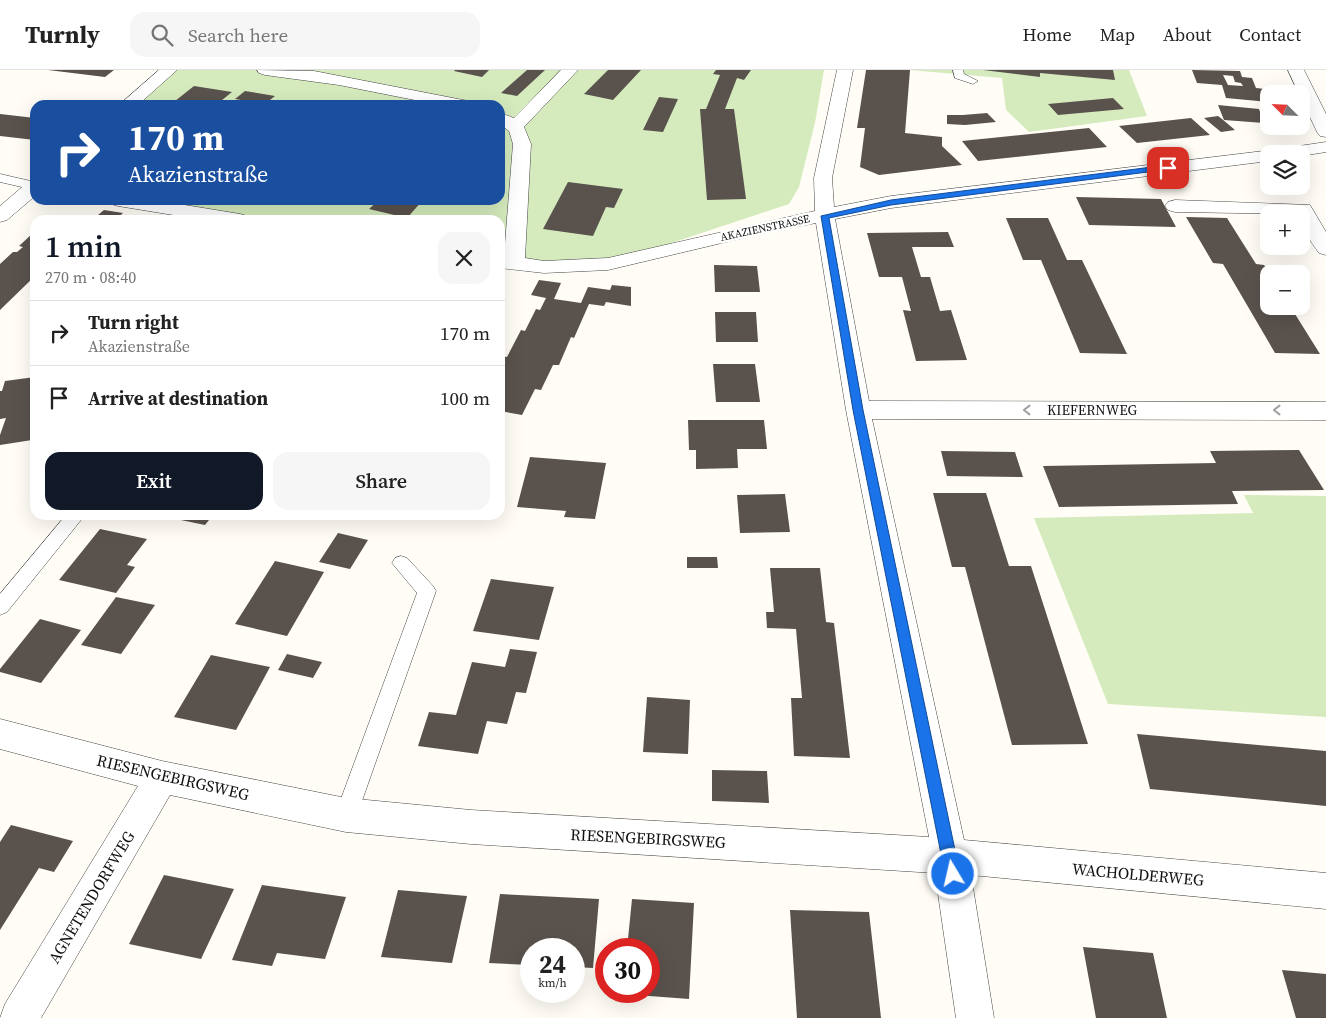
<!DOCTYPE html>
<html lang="en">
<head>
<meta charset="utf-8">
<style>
  body { margin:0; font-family:"Source Serif 4",serif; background:#f6f6f6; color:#222; height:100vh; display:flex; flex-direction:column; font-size:19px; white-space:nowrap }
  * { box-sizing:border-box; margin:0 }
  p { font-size:16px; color:#767676 }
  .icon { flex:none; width:28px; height:28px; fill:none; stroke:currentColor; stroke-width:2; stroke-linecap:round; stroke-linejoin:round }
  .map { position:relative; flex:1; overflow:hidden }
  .sheet { position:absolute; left:30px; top:145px; width:475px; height:305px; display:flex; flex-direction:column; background:#fff; border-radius:15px; box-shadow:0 5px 20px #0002 }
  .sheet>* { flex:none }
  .hud { position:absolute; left:30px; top:30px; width:475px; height:105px; border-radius:15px; box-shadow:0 5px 20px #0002; background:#1a4fa0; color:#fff; overflow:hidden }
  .needle { width:32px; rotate:294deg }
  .fabs { position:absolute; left:1260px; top:15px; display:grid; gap:10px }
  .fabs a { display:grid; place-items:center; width:50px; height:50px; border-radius:10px; background:#fff; box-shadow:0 5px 20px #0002; font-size:25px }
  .speed { position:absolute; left:520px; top:868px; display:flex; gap:10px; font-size:25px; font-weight:700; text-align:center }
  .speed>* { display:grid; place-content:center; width:65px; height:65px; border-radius:50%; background:#fff; box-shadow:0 5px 20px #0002; line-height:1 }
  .speed small { font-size:12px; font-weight:400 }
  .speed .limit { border:8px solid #d22; background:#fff; color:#111 }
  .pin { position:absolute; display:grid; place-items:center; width:42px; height:42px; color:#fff; margin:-21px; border-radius:10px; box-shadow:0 2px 8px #0006 }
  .me { position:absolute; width:55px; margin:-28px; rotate:351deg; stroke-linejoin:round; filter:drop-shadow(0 0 4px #0008) }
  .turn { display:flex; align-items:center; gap:18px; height:105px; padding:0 15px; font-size:22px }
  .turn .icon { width:65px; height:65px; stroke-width:2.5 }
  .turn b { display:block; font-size:35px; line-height:42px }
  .round { display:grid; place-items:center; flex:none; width:52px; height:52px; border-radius:15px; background:#f6f6f6 }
  .headline { display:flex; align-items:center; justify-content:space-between; height:85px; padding:0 15px }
  h1 { font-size:30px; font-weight:600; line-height:38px; color:#111827 }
  .cta { display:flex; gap:10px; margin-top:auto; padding:10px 15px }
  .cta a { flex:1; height:58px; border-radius:15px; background:#111827; color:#fff; font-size:20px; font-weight:600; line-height:58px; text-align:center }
  .cta a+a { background:#f6f6f6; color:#222 }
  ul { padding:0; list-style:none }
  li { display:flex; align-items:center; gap:15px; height:65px; padding:0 15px; border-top:1px solid #e0e0e0 }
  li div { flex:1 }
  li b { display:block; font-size:19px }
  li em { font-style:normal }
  header { display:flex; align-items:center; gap:30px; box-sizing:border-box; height:70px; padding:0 25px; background:#fff; border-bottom:1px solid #e0e0e0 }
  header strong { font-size:24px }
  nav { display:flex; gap:28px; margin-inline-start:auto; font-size:18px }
  .search { width:350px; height:45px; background:#f6f6f6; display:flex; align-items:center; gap:12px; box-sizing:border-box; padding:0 18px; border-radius:15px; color:#767676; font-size:19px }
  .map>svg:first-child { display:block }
</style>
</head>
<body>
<header>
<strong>Turnly</strong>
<div class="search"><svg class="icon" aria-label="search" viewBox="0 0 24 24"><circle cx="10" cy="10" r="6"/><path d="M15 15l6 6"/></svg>Search here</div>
<nav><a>Home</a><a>Map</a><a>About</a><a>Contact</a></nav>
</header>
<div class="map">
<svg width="1326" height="948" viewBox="0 0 1326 948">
  <rect width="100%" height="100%" fill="#fffdf5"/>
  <path fill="#d5ebbd" d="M170,0H824L815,53L799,117L789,134L608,194L500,191V150H240L121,130H500V35H129Z
    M909,0H1129L1147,46L1029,62L1006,40L1002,8Z
    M1244,425L1326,426V647L1108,634L1034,448L1253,443Z"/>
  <path fill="#5a524d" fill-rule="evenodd" d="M48,0H114L105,7Z
    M455,0H489L482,7L454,1Z
    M527,0H545L517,26L501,23Z
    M608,0H641L613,30L584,24Z
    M716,0H751L744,10L737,8L725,39H734L746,129L707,130L700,39H706L720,5L713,4Z
    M866,0H910L905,63L942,67V76L962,95L879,105L860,97L865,58H857Z
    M983,0H1113L1115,10L1040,3V7Z
    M1192,0L1240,1L1242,7L1252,8L1256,18L1265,19L1269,32L1226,28L1222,15L1197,13ZM1223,5L1233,6L1235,12L1241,13L1243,16L1228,15Z
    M194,16L232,22L216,35H170Z
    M245,21L275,26L265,34L235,29Z
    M659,27L678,29L663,62L643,60Z
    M1113,28L1124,39L1058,45L1048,34Z
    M1218,35L1259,39L1264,53L1224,50Z
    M987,43L996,52L965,55L947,54V45H963Z
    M0,44L35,48V70L0,66Z
    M1218,46L1222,49L1235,60L1221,62L1204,48Z
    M1191,48L1210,65L1137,73L1119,56Z
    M1089,58L1107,77L978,91L962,71Z
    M568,112L623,119L614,138L606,137L593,166L543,159Z
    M1076,127L1161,129L1176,157L1089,155Z
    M334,130H358L353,135Z
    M379,130H423L407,148L369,139Z
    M104,140L123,143L115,150H92Z
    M1186,147L1227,148L1256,194L1264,195L1270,204L1269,236H1290L1320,284L1275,283L1223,194L1213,193Z
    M1006,148H1048L1067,190H1082L1127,284L1080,283L1041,190H1023Z
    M948,162L954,177H912L921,207H930L940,241L951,240L967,290L916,291L903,240L911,241L902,207H879L867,163Z
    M32,164L35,165V206L0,240V194L13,182H17L23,177L19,176Z
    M714,195L757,196L760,222H715Z
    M539,210L561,213L554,229L581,233L588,217L610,220L612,215L631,217V236L606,232L604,236L589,234L574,268L571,267L559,295H553L541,320L535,319L522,345L500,341V289L501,286L507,287L521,260L525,261L536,239L540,240L546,228L531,225Z
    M715,242H756L758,272H716Z
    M713,294H755L760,332H716Z
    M35,307V359L32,370L0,375V365L6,348L0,349V321H2L5,311Z
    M688,350H764L767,379H737L738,398L696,399V380H689Z
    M1299,380L1324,420L1232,421L1238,434L1059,437L1043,396L1216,393L1210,381Z
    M941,381L1015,382L1023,407L947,406Z
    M530,387L606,393L595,449L564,447L566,441L517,437Z
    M933,423H986L1009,496H1031L1088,674L1012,675L965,497H952Z
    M785,424L790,462L740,463L737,425Z
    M179,445H213L205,455L176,449Z
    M100,459L147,469L127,495L135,497L116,523L59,510Z
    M338,463L368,470L350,499L319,492Z
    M687,487H717L718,498H687Z
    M275,491L324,502L287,566L235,554Z
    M770,498H820L826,552L834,553L850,688L794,686L791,628H802L796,559L767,558L766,542H774Z
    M491,509L554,517L539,570L473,561Z
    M116,527L155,535L121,584L81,575Z
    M40,549L81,560L41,613L0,602V599Z
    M510,579L537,582L526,623L516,622L507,654L487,651L478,684L418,676L429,642L456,645L472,592L505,597Z
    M287,584L322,592L313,608L278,600Z
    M211,585L270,597L236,660L174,647Z
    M647,627L690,630L688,684L643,682Z
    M1137,664L1326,681V736L1150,719Z
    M712,700L767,701L769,733L712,731Z
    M11,755L73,771L54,802L39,798L0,860V772Z
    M164,805L234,819L201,889L129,874Z
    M262,815L346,827L325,889L277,883L272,896L232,890Z
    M398,820L467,826L452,893L381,887Z
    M500,824L599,829L593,898L574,897V879H531V895L489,893Z
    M632,829L694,833L689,929L623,924L624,921H649V879H627Z
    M790,840L869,842L881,948H797Z
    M1083,877L1153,883L1167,948H1096Z
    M1282,900L1326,904V948H1296Z"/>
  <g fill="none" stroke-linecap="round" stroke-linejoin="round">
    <defs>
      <path id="service" d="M953,0H963L964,4L978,11L973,14L955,8Z
        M0,104L35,112V120L0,112Z
        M66,445H85L7,542L0,545V524Z
        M401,486L407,488L433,516L436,521L357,745L354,753L346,756L338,753L335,745L417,523L392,493L395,488Z"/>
      <path id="minor" d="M159,0H177L138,35H119Z
        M257,0L314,1L463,30L469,31L472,35H440L339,15L265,5L259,3Z
        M561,0H578L524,57L531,74L525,188L544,191L608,188L815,141L814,108L837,0H853L832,108L834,137L891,126L1272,80L1326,72V82L1301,86V84H1269V91L891,138L835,149L869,331L1326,332V350L872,349L964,770L1326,803V839L971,805L994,948H956L935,803L471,774L346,762L170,725L41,948H0L5,934L138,716L0,679V649L162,691L346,728L471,740L929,767L846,340L816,153L764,163L608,200L544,203L500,198V186H504L513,74L509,61L500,54V43L514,48Z
        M1288,0H1304L1326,44V67L1320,66L1317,62L1301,28V24H1299Z
        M35,110V126L7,150L0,152V136L28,112Z
        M108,130H154L240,144L247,146L250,150H204L118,136L111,134Z
        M1175,130L1310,135L1326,162V185L1319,183C1311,172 1301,158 1301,144L1175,142L1168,140L1165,136L1168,132Z"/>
    </defs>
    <use href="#service" stroke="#444" stroke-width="1"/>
    <use href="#minor" stroke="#444" stroke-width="1"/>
    <use href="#service" fill="#fff" fill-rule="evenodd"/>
    <use href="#minor" fill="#fff" fill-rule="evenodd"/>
  </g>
  <defs><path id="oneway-chevron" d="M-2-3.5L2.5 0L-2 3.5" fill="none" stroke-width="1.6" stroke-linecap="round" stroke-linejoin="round" transform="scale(1.25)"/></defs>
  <g stroke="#a0a0a0">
    <use href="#oneway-chevron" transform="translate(1027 340) rotate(180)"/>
    <use href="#oneway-chevron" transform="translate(1277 340) rotate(-180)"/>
  </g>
  <path fill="#1a73e8" stroke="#114b97" d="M1168,95L1172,98L1171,99L891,135L829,148L863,340L960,804L958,809L953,812L947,809L945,804L853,340L821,146L891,130Z"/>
  <g text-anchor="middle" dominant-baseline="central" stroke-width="5" stroke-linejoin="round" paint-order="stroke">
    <g font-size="11" fill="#111" stroke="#fff">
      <text transform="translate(765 158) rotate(-12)">AKAZIENSTRASSE</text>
    </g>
    <g font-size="14" fill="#111" stroke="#fff">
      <text x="1092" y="340">KIEFERNWEG</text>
    </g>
    <g font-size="16" fill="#111" stroke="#fff">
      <text transform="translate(173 707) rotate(13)">RIESENGEBIRGSWEG</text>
      <text transform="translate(648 768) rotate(3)">RIESENGEBIRGSWEG</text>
      <text transform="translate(1138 804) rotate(5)">WACHOLDERWEG</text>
      <text transform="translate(91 827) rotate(-59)">AGNETENDORFWEG</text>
    </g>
  </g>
</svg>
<div class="fabs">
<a><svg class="needle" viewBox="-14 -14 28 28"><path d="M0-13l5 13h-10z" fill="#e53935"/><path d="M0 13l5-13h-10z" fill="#767676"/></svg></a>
<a><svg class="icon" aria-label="layers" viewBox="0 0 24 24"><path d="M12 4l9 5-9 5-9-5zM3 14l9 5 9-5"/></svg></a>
<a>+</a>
<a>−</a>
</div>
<div class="speed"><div>24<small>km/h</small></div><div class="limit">30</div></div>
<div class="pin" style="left:1168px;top:98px;background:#d93025"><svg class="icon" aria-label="arrive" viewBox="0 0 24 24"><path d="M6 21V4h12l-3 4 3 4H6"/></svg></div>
<svg class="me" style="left:953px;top:804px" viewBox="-20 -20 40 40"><circle r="17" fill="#1a73e8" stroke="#fff" stroke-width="3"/><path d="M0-11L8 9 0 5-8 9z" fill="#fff"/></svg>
<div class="hud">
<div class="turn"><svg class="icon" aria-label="right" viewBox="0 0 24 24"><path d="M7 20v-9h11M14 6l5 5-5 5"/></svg><div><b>170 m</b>Akazienstraße</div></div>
</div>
<section class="sheet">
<div class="headline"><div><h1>1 min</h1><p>270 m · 08:40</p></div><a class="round"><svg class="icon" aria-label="close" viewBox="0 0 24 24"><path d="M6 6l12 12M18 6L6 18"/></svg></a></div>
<ul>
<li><svg class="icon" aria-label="right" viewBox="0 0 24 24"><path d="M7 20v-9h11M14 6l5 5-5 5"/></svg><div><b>Turn right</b><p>Akazienstraße</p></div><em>170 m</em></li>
<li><svg class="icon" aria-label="arrive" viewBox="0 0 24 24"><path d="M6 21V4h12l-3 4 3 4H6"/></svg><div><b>Arrive at destination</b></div><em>100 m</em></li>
</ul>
<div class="cta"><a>Exit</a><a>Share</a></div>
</section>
</div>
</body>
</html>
